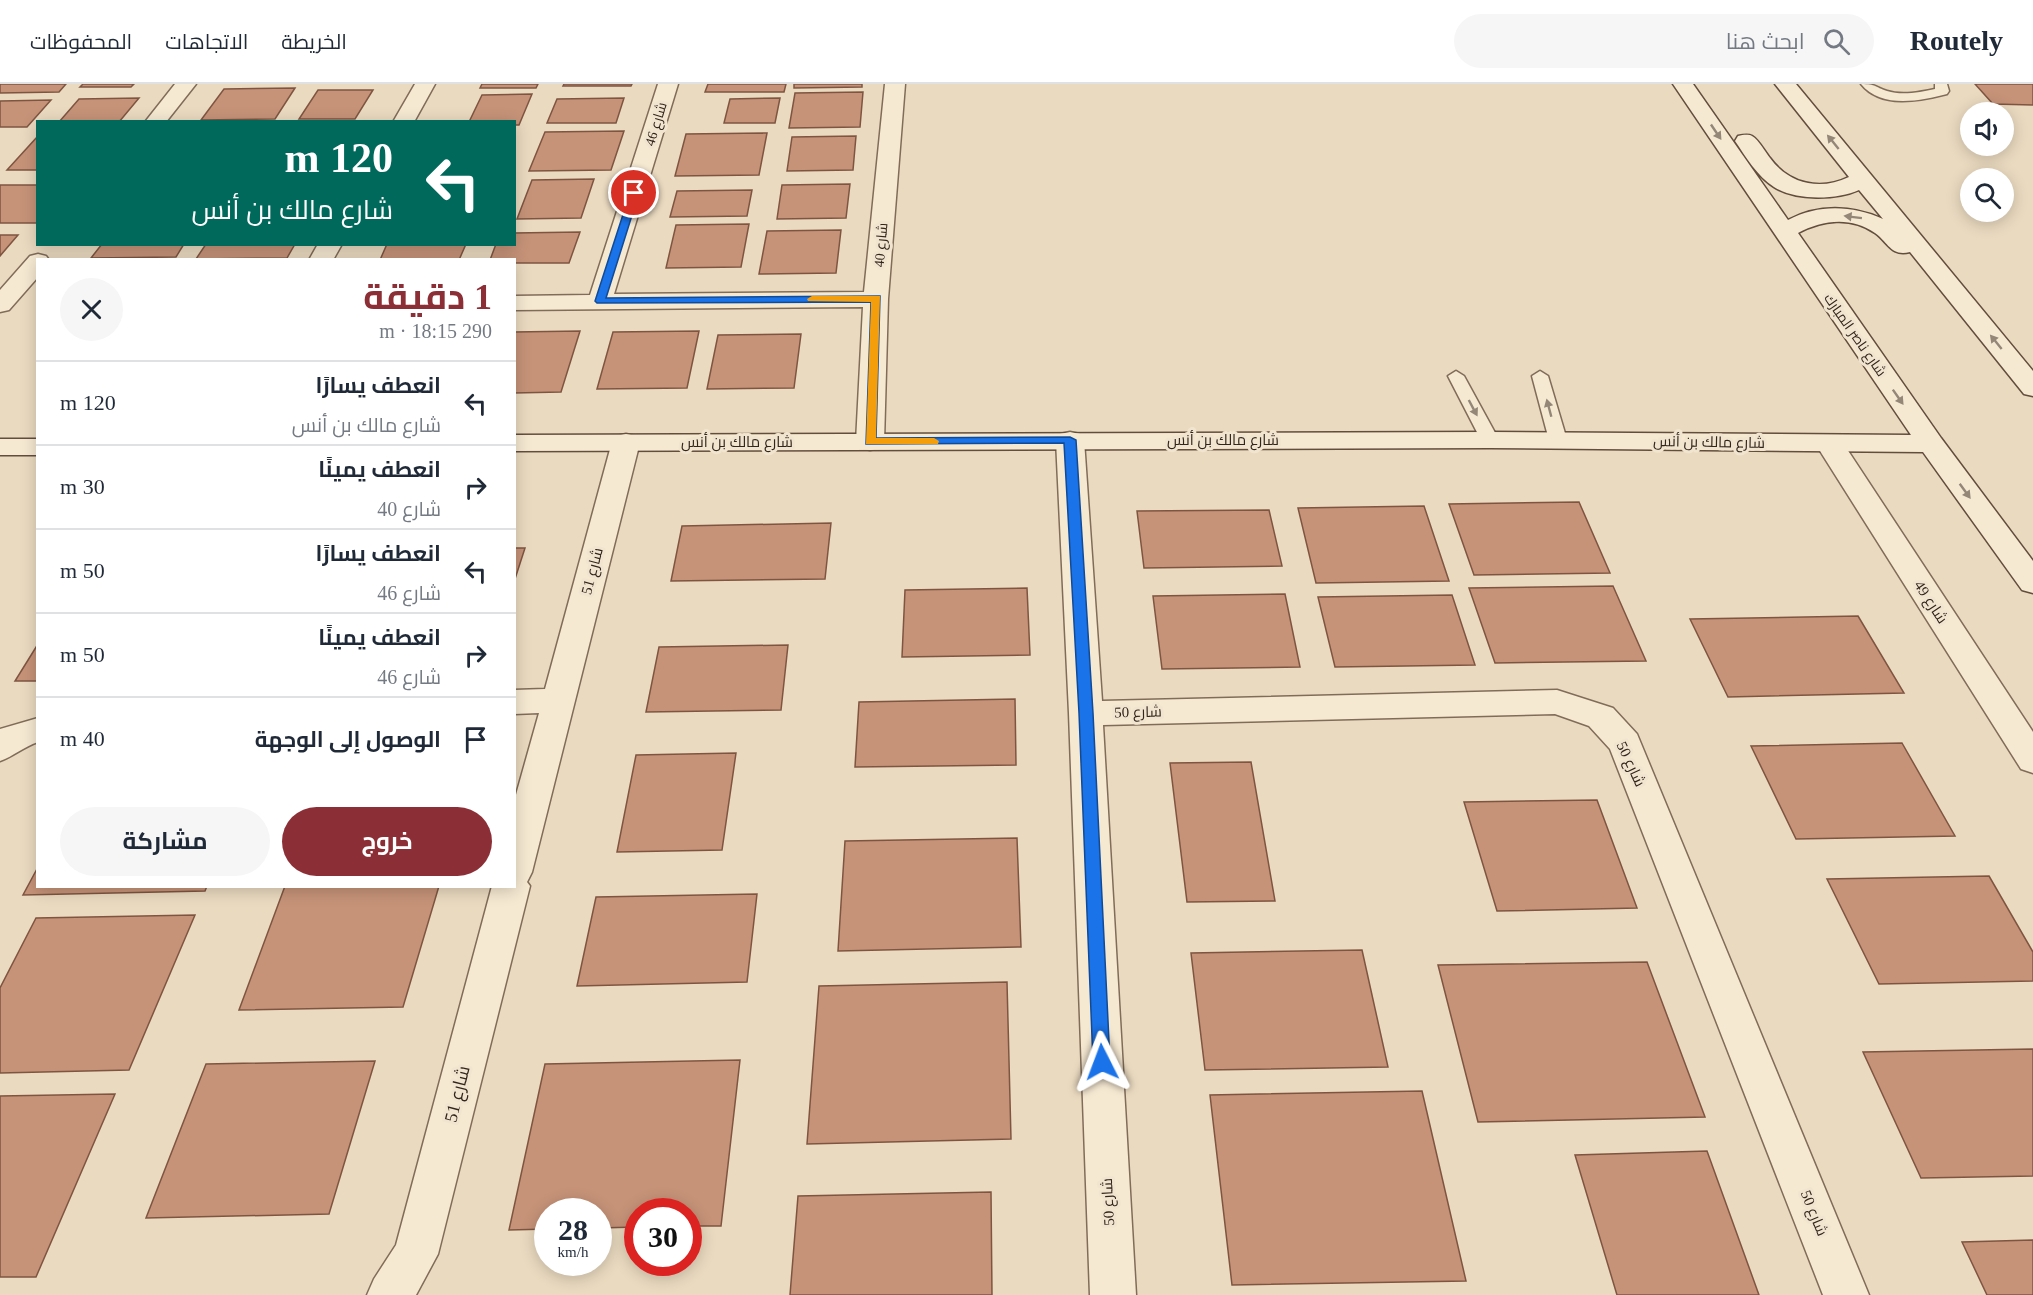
<!DOCTYPE html>
<html lang="ar">
<head>
<meta charset="utf-8">
<style>
  body { margin:0; font-family:"Times New Roman",Cairo,serif; background:#f6f6f7; color:#1f2937; direction:rtl; height:100vh; display:flex; flex-direction:column; font-size:22px; white-space:nowrap }
  * { box-sizing:border-box; margin:0 }
  p { font-size:20px; color:#747a83 }
  .icon { flex:none; width:33px; height:33px; fill:none; stroke:currentColor; stroke-width:2; stroke-linecap:round; stroke-linejoin:round }
  .map { position:relative; flex:1; overflow:hidden; direction:ltr }
  .sheet { position:absolute; left:36px; top:174px; width:480px; height:630px; display:flex; flex-direction:column; background:#fff; border-radius:0px; box-shadow:0 3px 15px #0003; direction:rtl }
  .sheet>* { flex:none }
  .top-card { position:absolute; left:36px; top:36px; width:480px; height:126px; border-radius:0px; box-shadow:0 3px 15px #0003; direction:rtl; background:#00695c; color:#fff; overflow:hidden }
  .controls { position:absolute; left:1960px; top:18px; display:grid; gap:12px }
  .controls a { display:grid; place-items:center; width:54px; height:54px; border-radius:50%; background:#fff; box-shadow:0 3px 15px #0003; font-size:30px }
  .speed { position:absolute; left:534px; top:1114px; display:flex; gap:12px; font-size:30px; font-weight:700; text-align:center }
  .speed>* { display:grid; place-content:center; width:78px; height:78px; border-radius:50%; background:#fff; box-shadow:0 3px 15px #0003; line-height:1 }
  .speed small { font-size:15px; font-weight:400 }
  .speed .limit { border:9px solid #d22; background:#fff; color:#111 }
  .pin { position:absolute; display:grid; place-items:center; width:51px; height:51px; color:#fff; margin:-26px; border:3px solid #fff; border-radius:50%; box-shadow:0 2px 6px #0007 }
  .me { position:absolute; width:66px; margin:-33px; rotate:357deg; stroke-linejoin:round; filter:drop-shadow(0 0 4px #0008) }
  .turn { display:flex; align-items:center; gap:21px; height:126px; padding:0 24px; font-size:27px }
  .turn .icon { width:78px; height:78px; stroke-width:2.5 }
  .turn b { display:block; font-size:42px; line-height:51px }
  .round { display:grid; place-items:center; flex:none; width:63px; height:63px; border-radius:32px; background:#f6f6f7 }
  .headline { display:flex; align-items:center; justify-content:space-between; height:102px; padding:0 24px }
  h1 { font-size:36px; font-weight:700; line-height:45px; color:#8c2e35 }
  .cta { display:flex; gap:12px; margin-top:auto; padding:12px 24px }
  .cta a { flex:1; height:69px; border-radius:36px; background:#8c2e35; color:#fff; font-size:24px; font-weight:700; line-height:69px; text-align:center }
  .cta a+a { background:#f6f6f7; color:#1f2937 }
  ul { padding:0; list-style:none }
  li { display:flex; align-items:center; gap:18px; height:84px; padding:0 24px; border-top:2px solid #e0e1e3 }
  li div { flex:1 }
  li b { display:block; font-size:22px }
  li em { font-style:normal }
  header { display:flex; align-items:center; gap:36px; box-sizing:border-box; height:84px; padding:0 30px; background:#fff; border-bottom:2px solid #e0e1e3 }
  header strong { font-size:28px }
  nav { display:flex; gap:33px; margin-inline-start:auto; font-size:21px }
  .search { width:420px; height:54px; background:#f6f6f7; display:flex; align-items:center; gap:15px; box-sizing:border-box; padding:0 21px; border-radius:33px; color:#747a83; font-size:22px }
  .map>svg:first-child { display:block }
</style>
</head>
<body>
<header>
<strong>Routely</strong>
<div class="search"><svg class="icon" aria-label="search" viewBox="0 0 24 24"><circle cx="10" cy="10" r="6"/><path d="M15 15l6 6"/></svg>ابحث هنا</div>
<nav><a>الخريطة</a><a>الاتجاهات</a><a>المحفوظات</a></nav>
</header>
<div class="map">
<svg width="2033" height="1211" viewBox="0 0 2033 1211">
  <rect width="100%" height="100%" fill="#eadac0"/>
  <path fill="#c69378" stroke="#7f5541" stroke-width="1.5" d="M0,0H66L59,8L0,9Z
    M83,0H134L131,3H80Z
    M482,0H538L536,4H480Z
    M564,0H632L631,2H563Z
    M708,0H786L784,8H705Z
    M794,0H862V3L794,4Z
    M1975,0H2033V21L1993,20Z
    M295,4L275,35L201,36L224,5Z
    M318,6H373L355,35H299Z
    M863,8L860,43L789,44L795,9Z
    M532,10L519,41H514V38H469L482,11Z
    M139,14L119,38H59L79,15Z
    M624,14L616,39H547L557,15Z
    M780,14L775,39H724L730,15Z
    M51,16L27,43H0V17Z
    M624,47L611,86L529,87L545,48Z
    M767,49L759,91L675,92L686,50Z
    M38,52V86H7Z
    M856,52L853,86L787,87L792,53Z
    M594,95L581,134L517,135L532,96Z
    M850,100L846,134L777,135L782,101Z
    M0,101H38V139H0Z
    M752,106L747,132L670,133L677,107Z
    M749,140L741,183L666,184L676,141Z
    M841,146L836,189L759,190L767,147Z
    M580,148L569,179H514V176H490L496,160H514V149Z
    M0,151H18L0,172Z
    M102,160H184L176,173L91,174Z
    M206,160H295L287,174L196,175Z
    M387,160H466L459,176H380Z
    M580,247L561,308L514,309V248Z
    M699,247L687,304L597,305L613,248Z
    M801,250L794,304L707,305L718,251Z
    M1579,418L1610,489L1474,491L1449,420Z
    M1424,422L1449,497L1316,499L1298,424Z
    M1269,426L1282,482L1144,484L1137,427Z
    M831,439L825,495L671,497L682,442Z
    M514,464H525L514,498Z
    M1613,502L1646,577L1495,579L1469,504Z
    M1027,504L1030,571L902,573L905,506Z
    M1285,510L1300,583L1162,585L1153,512Z
    M1452,511L1475,581L1335,583L1318,513Z
    M1858,532L1904,609L1728,613L1690,535Z
    M38,560V597H15Z
    M788,561L781,626L646,628L659,563Z
    M1015,615L1016,681L855,683L859,618Z
    M1902,659L1955,752L1796,755L1751,662Z
    M736,669L722,766L617,768L636,671Z
    M1251,678L1275,817L1187,818L1170,679Z
    M1597,716L1637,824L1497,827L1464,718Z
    M1017,754L1021,863L838,867L845,757Z
    M38,783V802H207L205,807L23,811Z
    M1989,792L2033,868V897L1879,900L1827,795Z
    M285,802H439L403,923L239,926Z
    M757,810L747,898L577,902L596,813Z
    M195,831L129,986L0,989V904L36,834Z
    M1362,866L1388,983L1205,986L1191,869Z
    M1647,878L1705,1033L1478,1038L1438,881Z
    M1007,898L1011,1055L807,1060L819,902Z
    M2033,965V1092L1921,1094L1863,968Z
    M740,976L721,1142H688V1128H638V1143L598,1144V1128H548V1145L509,1146L545,980Z
    M375,977L329,1130L146,1134L206,980Z
    M1422,1007L1466,1197L1232,1201L1210,1011Z
    M115,1010L36,1193H0V1012Z
    M1707,1067L1759,1211H1617L1575,1071Z
    M991,1108L992,1211H790L798,1112Z
    M2033,1156V1211H1987L1962,1158Z"/>
  <g fill="none" stroke-linecap="round" stroke-linejoin="round">
    <defs>
      <path id="lane" d="M1861,0C1877,0 1874,3 1887,7C1902,12 1921,8 1935,5V0H1947L1949,7L1947,10C1920,17 1881,25 1861,0Z
        M1456,287L1464,292L1499,356L1496,360H1484L1481,356L1448,292Z
        M1540,287L1548,292L1567,356L1564,360H1552L1549,356L1532,292Z"/>
      <path id="street" d="M175,0H196L166,38H145Z
        M415,0H435L414,38H393Z
        M658,0H678L614,210L864,208L885,0H905L888,215L884,358L880,364L870,366L860,364L856,358L863,223L514,226V212L590,211Z
        M318,160H342L333,176H309Z
        M38,170L46,172L49,176H38V193L9,226L0,228V206L30,172Z
        M1070,348L1080,350L1084,356L1102,617L1557,606L1613,624L1637,650L1869,1211H1823L1610,665L1589,642L1555,630L1103,641L1136,1211H1090L1069,629L1056,356L1060,350Z
        M626,350L636,352L640,358L532,788L527,798L530,802L438,1170L416,1211H367L374,1195L396,1161L492,802H514V718L539,629L514,630V606L545,605L612,358L616,352Z
        M1829,351L1839,353L1843,359L2033,648V689L2021,685L1815,359L1819,353Z
        M38,634V658C23,663 14,672 0,677V645Z"/>
      <path id="secondary" d="M1673,0H1693L1788,136C1818,120 1852,121 1883,135L1859,106C1837,116 1795,117 1774,103C1757,92 1746,73 1735,57L1738,52C1743,51 1748,50 1752,52C1759,56 1765,68 1770,74C1789,100 1820,107 1849,93L1775,0H1796L2033,287V312L2024,310L1910,168C1891,173 1888,158 1875,149C1851,132 1822,136 1798,149L1941,354L2033,477V509L2022,506L1923,368L1490,364L514,367V351L1490,348L1911,351Z
        M0,355H38V371H0Z"/>
    </defs>
    <use href="#lane" stroke="#816c59" stroke-width="3"/>
    <use href="#street" stroke="#816c59" stroke-width="3"/>
    <use href="#secondary" stroke="#634d3d" stroke-width="3"/>
    <use href="#lane" fill="#f6e9d2" fill-rule="evenodd"/>
    <use href="#street" fill="#f6e9d2" fill-rule="evenodd"/>
    <use href="#secondary" fill="#f6e9d2" fill-rule="evenodd"/>
  </g>
  <defs><path id="oneway-solid" d="M-6-.8H1V-3.2L6.5 0L1 3.2V.8H-6Z" transform="scale(1.5)"/></defs>
  <g fill="#948778">
    <use href="#oneway-solid" transform="translate(1716 48) rotate(56)"/>
    <use href="#oneway-solid" transform="translate(1833 58) rotate(-129)"/>
    <use href="#oneway-solid" transform="translate(1853 133) rotate(-173)"/>
    <use href="#oneway-solid" transform="translate(1996 258) rotate(-129)"/>
    <use href="#oneway-solid" transform="translate(1898 313) rotate(55)"/>
    <use href="#oneway-solid" transform="translate(1473 324) rotate(62)"/>
    <use href="#oneway-solid" transform="translate(1549 324) rotate(-105)"/>
    <use href="#oneway-solid" transform="translate(1965 407) rotate(54)"/>
  </g>
  <path fill="#1a73e8" stroke="#114b97" stroke-width="1.5" d="M634,106L639,109L606,214L880,212L876,354L1070,353L1076,356L1093,629L1110,978L1108,983L1102,986L1096,983L1093,978L1079,629L1064,359L866,360L871,218L597,219L595,217L630,109Z"/>
  <path fill="#f59e0b" d="M812,212H880L876,354H934L939,357L938,360H866L871,218L808,217L807,215Z"/>
  <g text-anchor="middle" dominant-baseline="central" stroke-width="6" stroke-linejoin="round" paint-order="stroke">
    <g font-size="14" fill="#32251d" stroke="#f2e5cf">
      <text transform="translate(656 40) rotate(-73)">شارع 46</text>
      <text transform="translate(881 161) rotate(-85)">شارع 40</text>
      <text transform="translate(1855 251) rotate(55)">شارع ناصر المبارك</text>
    </g>
    <g font-size="15" fill="#32251d" stroke="#f2e5cf">
      <text x="1223" y="356">شارع مالك بن أنس</text>
      <text x="737" y="358">شارع مالك بن أنس</text>
      <text transform="translate(1709 358) rotate(1)">شارع مالك بن أنس</text>
      <text transform="translate(592 487) rotate(-75)">شارع 51</text>
      <text transform="translate(1931 518) rotate(57)">شارع 49</text>
      <text transform="translate(1138 628) rotate(-1)">شارع 50</text>
      <text transform="translate(1631 680) rotate(65)">شارع 50</text>
      <text transform="translate(1108 1118) rotate(-93)">شارع 50</text>
      <text transform="translate(1814 1129) rotate(68)">شارع 50</text>
    </g>
    <g font-size="18" fill="#32251d" stroke="#f2e5cf">
      <text transform="translate(457 1010) rotate(-76)">شارع 51</text>
    </g>
  </g>
</svg>
<div class="controls">
<a><svg class="icon" aria-label="sound" viewBox="0 0 24 24"><path d="M4 9h4l5-4v14l-5-4H4zM17 9q2 3 0 6"/></svg></a>
<a><svg class="icon" aria-label="search" viewBox="0 0 24 24"><circle cx="10" cy="10" r="6"/><path d="M15 15l6 6"/></svg></a>
</div>
<div class="speed"><div>28<small>km/h</small></div><div class="limit">30</div></div>
<div class="pin" style="left:634px;top:109px;background:#d93025"><svg class="icon" aria-label="arrive" viewBox="0 0 24 24"><path d="M6 21V4h12l-3 4 3 4H6"/></svg></div>
<svg class="me" style="left:1102px;top:978px" viewBox="-20 -20 40 40"><path d="M0-17L14 15 0 8-14 15z" fill="#1a73e8" stroke="#fff" stroke-width="4"/></svg>
<div class="top-card">
<div class="turn"><svg class="icon" aria-label="left" viewBox="0 0 24 24"><path d="M17 20v-9H6M10 6l-5 5 5 5"/></svg><div><b>120 m</b>شارع مالك بن أنس</div></div>
</div>
<section class="sheet">
<div class="headline"><div><h1>1 دقيقة</h1><p>290 m · 18:15</p></div><a class="round"><svg class="icon" aria-label="close" viewBox="0 0 24 24"><path d="M6 6l12 12M18 6L6 18"/></svg></a></div>
<ul>
<li><svg class="icon" aria-label="left" viewBox="0 0 24 24"><path d="M17 20v-9H6M10 6l-5 5 5 5"/></svg><div><b>انعطف يسارًا</b><p>شارع مالك بن أنس</p></div><em>120 m</em></li>
<li><svg class="icon" aria-label="right" viewBox="0 0 24 24"><path d="M7 20v-9h11M14 6l5 5-5 5"/></svg><div><b>انعطف يمينًا</b><p>شارع 40</p></div><em>30 m</em></li>
<li><svg class="icon" aria-label="left" viewBox="0 0 24 24"><path d="M17 20v-9H6M10 6l-5 5 5 5"/></svg><div><b>انعطف يسارًا</b><p>شارع 46</p></div><em>50 m</em></li>
<li><svg class="icon" aria-label="right" viewBox="0 0 24 24"><path d="M7 20v-9h11M14 6l5 5-5 5"/></svg><div><b>انعطف يمينًا</b><p>شارع 46</p></div><em>50 m</em></li>
<li><svg class="icon" aria-label="arrive" viewBox="0 0 24 24"><path d="M6 21V4h12l-3 4 3 4H6"/></svg><div><b>الوصول إلى الوجهة</b></div><em>40 m</em></li>
</ul>
<div class="cta"><a>خروج</a><a>مشاركة</a></div>
</section>
</div>
</body>
</html>
